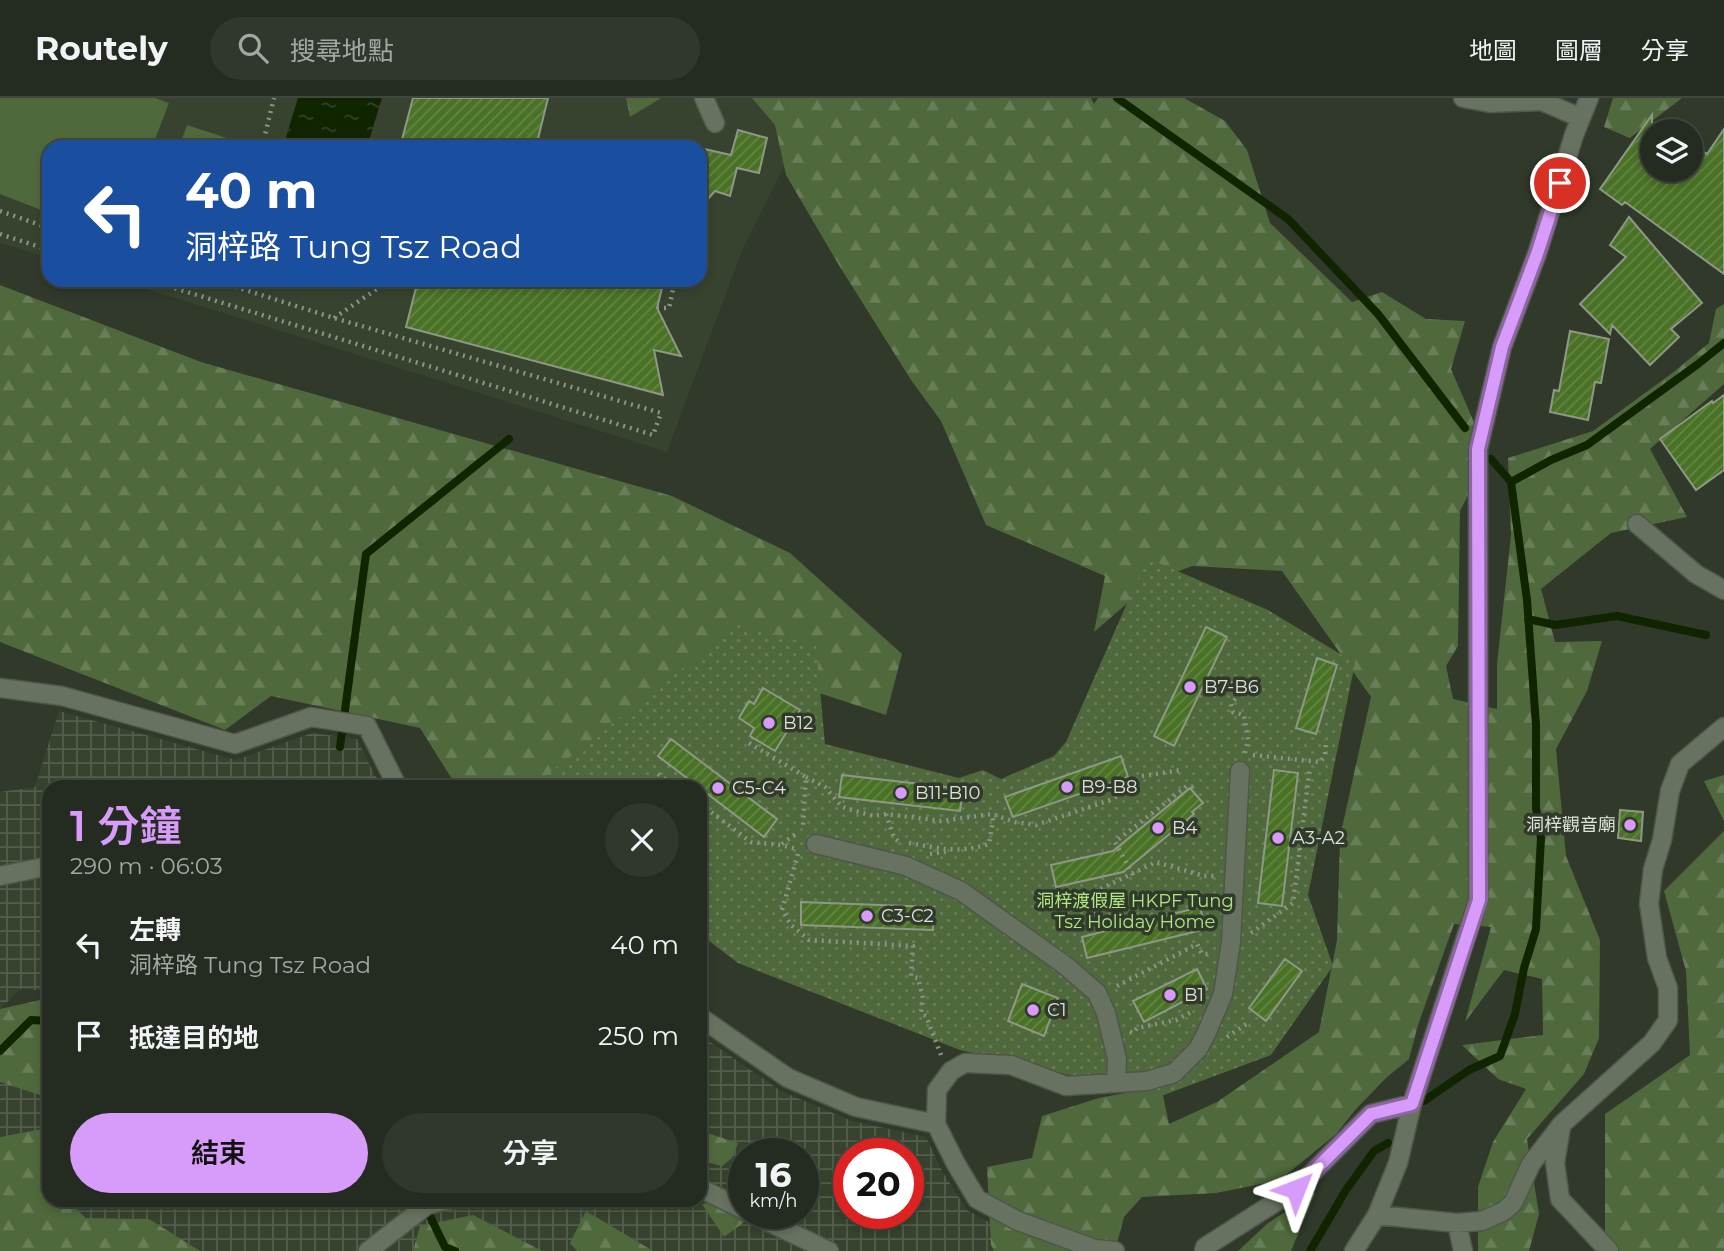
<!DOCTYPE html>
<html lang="zh-TW">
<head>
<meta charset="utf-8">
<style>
  body { margin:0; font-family:Montserrat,"Noto Sans TC",sans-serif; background:#30372d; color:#f1f3f6; height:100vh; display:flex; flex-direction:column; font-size:26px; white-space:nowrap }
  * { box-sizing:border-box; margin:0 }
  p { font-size:23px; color:#a3a7a5 }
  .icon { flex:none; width:38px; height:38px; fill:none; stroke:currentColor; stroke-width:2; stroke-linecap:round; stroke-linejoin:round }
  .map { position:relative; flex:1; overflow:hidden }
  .panel { position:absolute; left:42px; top:682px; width:665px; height:427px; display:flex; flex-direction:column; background:#242b20; border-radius:21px; box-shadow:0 4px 10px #0003,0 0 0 2px #41473e }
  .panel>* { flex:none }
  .guide { position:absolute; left:42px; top:42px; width:665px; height:147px; border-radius:21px; box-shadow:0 4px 10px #0003,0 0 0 2px #41473e; background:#1a4fa0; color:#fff; overflow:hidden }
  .controls { position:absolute; left:1640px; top:21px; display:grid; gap:14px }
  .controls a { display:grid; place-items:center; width:63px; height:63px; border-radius:50%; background:#242b20; box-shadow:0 4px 10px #0003,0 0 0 2px #41473e; font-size:35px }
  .speed { position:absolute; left:728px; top:1040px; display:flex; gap:14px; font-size:35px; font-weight:700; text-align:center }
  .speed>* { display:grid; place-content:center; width:91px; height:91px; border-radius:50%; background:#242b20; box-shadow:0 4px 10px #0003,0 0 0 2px #41473e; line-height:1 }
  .speed small { font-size:18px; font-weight:400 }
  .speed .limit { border:10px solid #d22; background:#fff; color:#111 }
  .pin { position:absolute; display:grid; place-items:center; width:60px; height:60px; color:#fff; margin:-30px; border:4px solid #fff; border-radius:50%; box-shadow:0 2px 7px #0007 }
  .me { position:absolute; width:77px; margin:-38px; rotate:45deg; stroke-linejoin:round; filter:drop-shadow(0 0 5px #0008) }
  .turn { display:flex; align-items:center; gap:24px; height:147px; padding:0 28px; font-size:32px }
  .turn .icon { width:91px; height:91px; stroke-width:2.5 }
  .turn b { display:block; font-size:49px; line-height:60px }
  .round { display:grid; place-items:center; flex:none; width:74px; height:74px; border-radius:37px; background:#30372d }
  .head { display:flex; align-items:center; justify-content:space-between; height:119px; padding:0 28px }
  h1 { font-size:42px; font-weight:600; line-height:52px; color:#d79bf9 }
  .cta { display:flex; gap:14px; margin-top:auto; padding:14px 28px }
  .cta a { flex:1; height:80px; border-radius:42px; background:#d79bf9; color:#111; font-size:28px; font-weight:600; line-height:80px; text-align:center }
  .cta a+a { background:#30372d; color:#f1f3f6 }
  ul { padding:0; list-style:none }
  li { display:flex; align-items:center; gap:21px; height:91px; padding:0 28px }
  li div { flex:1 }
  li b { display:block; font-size:26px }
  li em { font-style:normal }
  header { display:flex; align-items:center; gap:42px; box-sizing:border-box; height:98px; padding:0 35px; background:#242b20; border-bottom:2px solid #41473e }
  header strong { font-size:33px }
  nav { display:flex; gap:38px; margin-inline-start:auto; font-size:24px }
  .search { width:490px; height:63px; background:#30372d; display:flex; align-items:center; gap:18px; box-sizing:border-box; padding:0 24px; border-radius:38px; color:#a3a7a5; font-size:26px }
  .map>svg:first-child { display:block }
</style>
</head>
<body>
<header>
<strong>Routely</strong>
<div class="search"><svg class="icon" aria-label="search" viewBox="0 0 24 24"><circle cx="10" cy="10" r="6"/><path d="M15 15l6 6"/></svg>搜尋地點</div>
<nav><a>地圖</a><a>圖層</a><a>分享</a></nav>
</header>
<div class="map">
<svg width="1724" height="1153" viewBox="0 0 1724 1153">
  <defs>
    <pattern id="industrial-grid" width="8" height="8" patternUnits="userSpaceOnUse" patternTransform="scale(1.75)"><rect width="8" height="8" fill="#37432e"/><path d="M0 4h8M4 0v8" fill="none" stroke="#535e4c"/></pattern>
    <pattern id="forest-firs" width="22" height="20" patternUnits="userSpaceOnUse" patternTransform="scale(1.75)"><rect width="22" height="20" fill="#4f693c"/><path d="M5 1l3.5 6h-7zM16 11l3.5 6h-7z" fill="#687e58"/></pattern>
    <pattern id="park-dots" width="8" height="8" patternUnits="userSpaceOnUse" patternTransform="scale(1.75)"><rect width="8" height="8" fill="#4f693c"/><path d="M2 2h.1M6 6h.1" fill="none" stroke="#687e58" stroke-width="1.8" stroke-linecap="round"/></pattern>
    <pattern id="water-ripples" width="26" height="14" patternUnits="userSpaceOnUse" patternTransform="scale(1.75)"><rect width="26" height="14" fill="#102400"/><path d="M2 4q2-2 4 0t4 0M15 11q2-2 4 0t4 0" fill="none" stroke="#324425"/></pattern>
    <pattern id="building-hatch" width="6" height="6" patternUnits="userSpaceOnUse" patternTransform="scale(1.75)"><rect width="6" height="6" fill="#4a7226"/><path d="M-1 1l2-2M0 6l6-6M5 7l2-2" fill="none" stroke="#648645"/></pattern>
  </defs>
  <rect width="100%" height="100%" fill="#30392a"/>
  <path fill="#37432e" d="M0,0H818L743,150L667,354L118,182H700V49H49V160L0,145Z"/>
  <path fill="url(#industrial-grid)" fill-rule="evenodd" d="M59,613L236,662L312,635L357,641L381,689L49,690V893L20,891L0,911V694L35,689Z
    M700,937L781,993L852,1023L926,1039L942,1073L967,1112L1012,1137L1057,1153H533L420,1128L413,1153H200L149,1121L86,1120L68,1103L700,1102ZM744,1055H803V1115H744ZM849,1055H908V1115H849Z
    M0,984L46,999L49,996V1084L40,1075L47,1030L0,1039Z"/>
  <path fill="#4f693c" d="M0,0H155L169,5L152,49H49V115L0,96Z
    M187,27L239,44L238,49H179Z"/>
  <path fill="url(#forest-firs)" d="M626,0H661L630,19Z
    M752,0H1091L1094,6L1098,0H1184L1225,23L1247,52L1270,125L1352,204L1382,194L1426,221L1465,223L1451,271L1476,329L1486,362L1460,413L1458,548L1446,568L1453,601L1497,611V566L1511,437L1508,360L1593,333L1671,276L1709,245L1716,211L1724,206V286L1650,351L1687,419L1611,435L1541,491L1555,544L1602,543L1587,593L1556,651L1566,758L1600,842L1599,940L1584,976L1527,1041L1539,1116L1529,1153H1478V1089L1493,1044L1526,991L1498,981L1462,947L1543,937L1542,881L1504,872L1465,924L1491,829L1454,826L1418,927L1409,961L1386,980L1356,1011L1336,1036L1280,1082L1216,1095L1142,1099L1124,1119L1115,1153H994L991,1147L987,1069L1032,1060L1042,1018L1099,1000L1161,988L1169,1026L1217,1004L1319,934L1337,842L1340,739L1371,599L1282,473L1192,468L1153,483L1094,534L1105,478L986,427L941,323L911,282L840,169L786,77L775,27Z
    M1613,0H1682L1630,40L1604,29Z
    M0,187L201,264L672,398L790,455L902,556L886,617L734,567L661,689H457L420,630L271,598L225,632L0,544Z
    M1724,677V723L1704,683Z
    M1724,733V1153H1605V1016L1690,957L1686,873L1664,793Z
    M49,900V996L46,999L0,984V911Z
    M47,1030L40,1075L49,1084V1102L68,1103L86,1120L149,1121L200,1153H0V1039Z
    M707,1035L738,1045L732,1060L722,1068L703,1063L700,1059V1043Z
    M871,1039L898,1051L895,1055L852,1053Z
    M1315,1095L1291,1153H1238L1268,1125Z
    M738,1100L751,1119L724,1139L702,1106Z
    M586,1113L653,1153H577L570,1145Z
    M473,1117L542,1153H413L420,1128Z"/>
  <path fill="url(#park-dots)" d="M1147,460L1268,512L1355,565L1308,797L1333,868L1271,957L1161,998L960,952L738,865L700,836V690H530L739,526L816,548L825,646L959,680L983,672L1001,681L1054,658L1066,644Z"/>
  <path fill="url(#water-ripples)" d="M298,0H382L367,49H283Z"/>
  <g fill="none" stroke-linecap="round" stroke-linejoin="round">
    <path stroke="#102400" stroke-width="8" d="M1117,0L1288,121L1378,216L1465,330
      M1511,384L1551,362L1587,347L1698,266L1724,245
      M1528,521L1555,527L1617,518L1706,537
      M340,649L366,456L509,341
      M0,953L31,922L49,923
      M1424,1003L1469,972L1500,958L1515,916L1524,870L1536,831L1541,740L1536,710V627L1527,502L1511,384L1491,361
      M425,1108L445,1149L455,1153
      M1310,1153L1346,1092L1374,1053L1388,1045"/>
  </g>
  <path fill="url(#building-hatch)" stroke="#8e9887" stroke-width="2" d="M413,0H548L536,49H400Z
    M1652,17V72H1690V44L1707,56L1724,31V176L1625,104L1622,107L1600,91Z
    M738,32L767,40L759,75L737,70L730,98L715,93L700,110V50L731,57Z
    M1629,119L1702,205L1671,231L1679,239L1650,267L1612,227L1610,236L1580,206L1626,159L1610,147Z
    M418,182H664L657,210L681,258L654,252L663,297L406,229Z
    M1570,233L1609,241L1601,285L1595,284L1588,322L1550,314L1554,292L1559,293Z
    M1724,297V372L1696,392L1660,341L1712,303L1713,305Z
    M1206,529L1227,539L1174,648L1154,638Z
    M1317,560L1337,567L1316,636L1296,630Z
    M763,590L800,612L775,653L750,638L754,630L739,620L749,603L754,606Z
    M671,641L777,721L764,739L658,658Z
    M1121,658L1128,679L1013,719L1005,699Z
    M1274,672L1298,675L1282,808L1258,805Z
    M842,677L963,691L960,713L839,699Z
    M1190,690L1203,705L1192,714L1194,716L1123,774L1056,789L1051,767L1113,753Z
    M1620,712L1643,714L1641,743L1618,740Z
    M801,804L933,809V832L801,827Z
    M1200,809L1206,831L1087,860L1082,839Z
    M1285,861L1302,873L1266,923L1249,910Z
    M1197,871L1207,891L1144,924L1133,903Z
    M1022,886L1058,900L1044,938L1008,923Z"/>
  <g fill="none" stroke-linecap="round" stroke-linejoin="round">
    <defs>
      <path id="minor" d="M704,0L715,25
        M1463,0L1490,5L1542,3L1581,20
        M1637,426L1696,476L1724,492
        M1,590L62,598L235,646L311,619L367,628L398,690
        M816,746L906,768L961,793L1066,868L1097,895L1106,915L1117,961L1116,985
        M0,778L49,768
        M700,919L788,980L856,1009L936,1026
        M1561,1029L1555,1065L1560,1101L1609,1153
        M700,1090L744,1112
        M750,1115L829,1153
        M1377,1117L1457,1125L1482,1123L1504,1113L1513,1105L1531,1066L1562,1026L1652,945L1668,922V890L1657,860L1649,806L1653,771L1662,742L1670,693L1680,666L1724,629
        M1457,1125L1463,1153
        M368,1153L427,1107L448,1102
        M1115,1153L1095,1151L1018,1123L977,1101L956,1066L936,1026L937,992L951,973L965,965L1011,967L1066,988L1147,983L1174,975L1198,951L1206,936L1223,896L1231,844L1240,673
        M1204,1153L1205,1149L1296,1091L1371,1016L1412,1006
        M1354,1153L1377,1117L1398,1065L1412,1006L1478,802V351L1502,249L1537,156L1574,37L1589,0"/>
    </defs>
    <use href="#minor" stroke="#4f564a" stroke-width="21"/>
    <path stroke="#8c9387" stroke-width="4.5" stroke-dasharray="2 5" stroke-linecap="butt" d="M262,49L274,0
      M0,113L49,130
      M0,136L49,152
      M148,182L653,337L661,315L334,220L214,182
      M657,210H669L675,182
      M334,220L390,182
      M1224,582L1244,591L1231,606L1233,614L1244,617L1248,642L1245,655
      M749,645L806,679L803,727L806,729
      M1253,657L1320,664L1325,658L1326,642
      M658,676L677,690
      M806,679L825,689L842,709L873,718L886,716L941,723L992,716L1015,724L1036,727L1113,701L1142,678L1182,672
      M700,706L751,744L781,747L796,751
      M886,716L894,740L898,743
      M909,745C941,750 956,756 989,746L993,723L992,717
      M782,746L797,735
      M798,756L782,812L791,827L809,842L913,848L911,878L918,880L923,900L921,915L926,918L941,957
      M930,756L949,753
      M1133,777L1115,744L1187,688L1194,689L1196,686
      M1088,797L1156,764L1204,778H1214
      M1251,835L1293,805L1310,669
      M1117,888L1197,846L1202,856H1211
      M1130,934L1133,935L1137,930L1176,922L1193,913
      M1227,939L1248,925"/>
    <use href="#minor" stroke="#687261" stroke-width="18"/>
  </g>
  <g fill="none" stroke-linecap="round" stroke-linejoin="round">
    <defs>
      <path id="route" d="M1296,1091L1371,1016L1412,1006L1479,802L1478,351L1502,249L1537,156L1560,85"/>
    </defs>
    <use href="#route" stroke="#8c65a2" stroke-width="18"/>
    <use href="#route" stroke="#d79bf9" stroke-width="12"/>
  </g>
  <g fill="#d79bf9" stroke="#30392a" stroke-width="2.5">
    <circle cx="1190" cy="589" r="7"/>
    <circle cx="769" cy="625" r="7"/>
    <circle cx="1067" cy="689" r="7"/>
    <circle cx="718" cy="690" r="7"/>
    <circle cx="901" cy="695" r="7"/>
    <circle cx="1630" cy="727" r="7"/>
    <circle cx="1158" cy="730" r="7"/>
    <circle cx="1278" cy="740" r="7"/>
    <circle cx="867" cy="818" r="7"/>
    <circle cx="1170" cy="897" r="7"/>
    <circle cx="1033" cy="912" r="7"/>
  </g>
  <g text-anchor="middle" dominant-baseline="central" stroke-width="7" stroke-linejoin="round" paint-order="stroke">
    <g font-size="18" fill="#dce2d9" stroke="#30392a" text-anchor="start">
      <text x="1204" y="589">B7-B6</text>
      <text x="783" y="625">B12</text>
      <text x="1081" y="689">B9-B8</text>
      <text x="732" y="690">C5-C4</text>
      <text x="915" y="695">B11-B10</text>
      <text x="1616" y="727" text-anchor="end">洞梓觀音廟</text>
      <text x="1172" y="730">B4</text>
      <text x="1292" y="740">A3-A2</text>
      <text x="881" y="818">C3-C2</text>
      <text x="1184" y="897">B1</text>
      <text x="1047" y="912">C1</text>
    </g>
    <g font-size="18" fill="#aee781" stroke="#30392a">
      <text x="1135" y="803">洞梓渡假屋 HKPF Tung<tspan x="1135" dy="21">Tsz Holiday Home</tspan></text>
    </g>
  </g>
</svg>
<div class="controls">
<a><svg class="icon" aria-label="layers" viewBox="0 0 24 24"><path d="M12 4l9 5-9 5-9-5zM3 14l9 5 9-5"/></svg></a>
</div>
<div class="speed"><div>16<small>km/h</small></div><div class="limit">20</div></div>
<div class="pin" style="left:1560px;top:85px;background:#d93025"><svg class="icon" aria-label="arrive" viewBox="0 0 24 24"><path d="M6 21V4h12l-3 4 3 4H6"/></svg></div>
<svg class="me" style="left:1296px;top:1091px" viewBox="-20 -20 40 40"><path d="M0-17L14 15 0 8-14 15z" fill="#d79bf9" stroke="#fff" stroke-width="4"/></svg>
<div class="guide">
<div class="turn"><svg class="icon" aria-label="left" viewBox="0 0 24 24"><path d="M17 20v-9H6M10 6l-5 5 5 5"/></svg><div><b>40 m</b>洞梓路 Tung Tsz Road</div></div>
</div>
<section class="panel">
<div class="head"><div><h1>1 分鐘</h1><p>290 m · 06:03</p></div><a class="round"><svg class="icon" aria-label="close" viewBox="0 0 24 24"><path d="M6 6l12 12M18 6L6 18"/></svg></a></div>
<ul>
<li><svg class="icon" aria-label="left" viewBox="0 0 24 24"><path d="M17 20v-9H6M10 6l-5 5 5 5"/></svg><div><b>左轉</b><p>洞梓路 Tung Tsz Road</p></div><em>40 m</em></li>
<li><svg class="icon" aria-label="arrive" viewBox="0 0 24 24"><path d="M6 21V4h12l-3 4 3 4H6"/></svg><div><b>抵達目的地</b></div><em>250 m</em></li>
</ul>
<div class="cta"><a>結束</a><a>分享</a></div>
</section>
</div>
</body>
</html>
